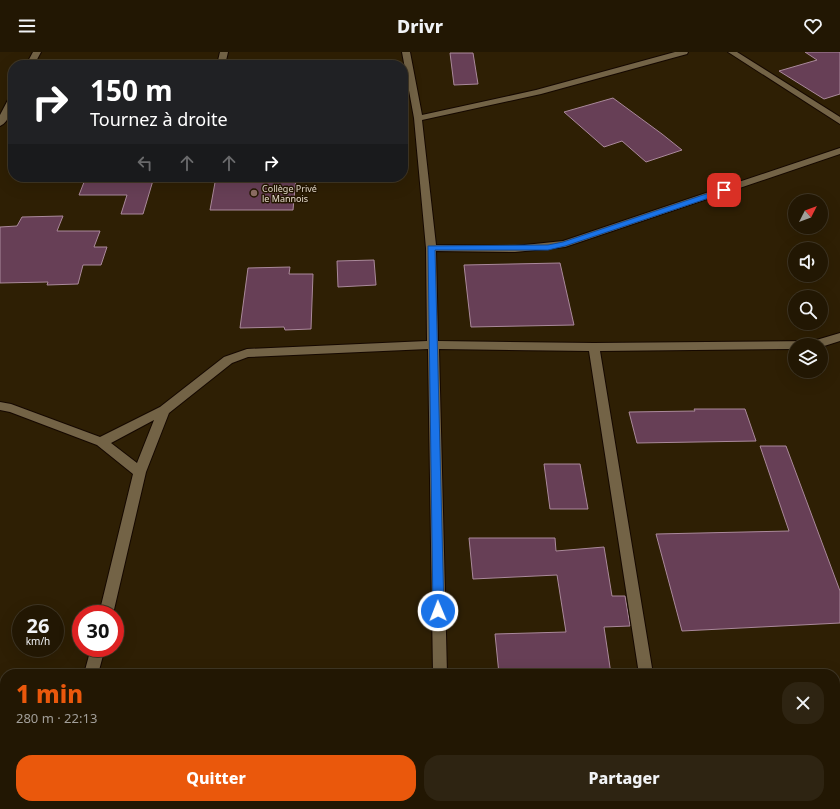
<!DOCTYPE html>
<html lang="fr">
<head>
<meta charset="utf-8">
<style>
  body { margin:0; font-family:"Noto Sans",sans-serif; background:#2e2412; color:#f1f3f6; height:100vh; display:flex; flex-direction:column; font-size:15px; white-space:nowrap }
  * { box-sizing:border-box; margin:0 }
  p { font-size:13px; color:#a29f9a }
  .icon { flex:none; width:22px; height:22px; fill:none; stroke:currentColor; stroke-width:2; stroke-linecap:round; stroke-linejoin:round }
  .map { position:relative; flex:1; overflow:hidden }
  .sheet { position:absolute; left:0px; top:617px; width:840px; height:140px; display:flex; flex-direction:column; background:#221703; border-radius:16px 16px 0 0; box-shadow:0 4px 16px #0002,0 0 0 1px #3f3625 }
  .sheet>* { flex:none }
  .hud { position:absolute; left:8px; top:8px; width:400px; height:122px; border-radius:16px; box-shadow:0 4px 16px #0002,0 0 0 1px #3f3625; background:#202124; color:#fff; overflow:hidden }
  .needle { width:26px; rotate:48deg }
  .controls { position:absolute; left:788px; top:142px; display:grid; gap:8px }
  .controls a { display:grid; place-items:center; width:40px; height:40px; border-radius:50%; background:#221703; box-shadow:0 4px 16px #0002,0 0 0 1px #3f3625; font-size:20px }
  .speed { position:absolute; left:12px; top:553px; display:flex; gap:8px; font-size:20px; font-weight:700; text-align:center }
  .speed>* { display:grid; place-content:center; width:52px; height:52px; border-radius:50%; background:#221703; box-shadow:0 4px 16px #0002,0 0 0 1px #3f3625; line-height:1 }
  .speed small { font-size:10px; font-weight:400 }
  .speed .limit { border:6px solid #d22; background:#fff; color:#111 }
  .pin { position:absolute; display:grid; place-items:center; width:34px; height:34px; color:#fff; margin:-17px; border-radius:8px; box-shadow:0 2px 6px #0006 }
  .me { position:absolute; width:44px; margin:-22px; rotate:359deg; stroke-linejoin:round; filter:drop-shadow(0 0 3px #0008) }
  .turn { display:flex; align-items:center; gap:14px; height:84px; padding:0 16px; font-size:18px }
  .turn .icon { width:52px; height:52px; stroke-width:2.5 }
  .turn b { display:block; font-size:28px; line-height:34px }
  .lanes { display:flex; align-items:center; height:38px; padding:0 16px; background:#0003; justify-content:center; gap:20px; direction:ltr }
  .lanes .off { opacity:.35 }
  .round { display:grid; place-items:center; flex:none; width:42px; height:42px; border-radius:16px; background:#2e2412 }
  .head { display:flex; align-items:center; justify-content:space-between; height:68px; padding:0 16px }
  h1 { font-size:24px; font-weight:800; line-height:30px; color:#ea580c }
  .primary-button { display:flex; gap:8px; margin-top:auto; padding:8px 16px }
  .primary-button a { flex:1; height:46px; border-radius:16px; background:#ea580c; color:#fff; font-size:16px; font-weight:800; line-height:46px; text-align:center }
  .primary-button a+a { background:#2e2412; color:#f1f3f6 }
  header { display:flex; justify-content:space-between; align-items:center; height:52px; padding:0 16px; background:#221703; font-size:18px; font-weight:800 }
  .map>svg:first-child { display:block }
</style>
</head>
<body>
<header><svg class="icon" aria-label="menu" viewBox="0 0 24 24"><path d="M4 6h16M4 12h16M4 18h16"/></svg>Drivr<svg class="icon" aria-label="heart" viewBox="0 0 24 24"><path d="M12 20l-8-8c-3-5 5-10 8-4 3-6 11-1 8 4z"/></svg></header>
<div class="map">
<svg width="840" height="757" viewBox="0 0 840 757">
  <rect width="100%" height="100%" fill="#2e1f04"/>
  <path fill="#673f56" stroke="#aa899b" d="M805,0H840V42L824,47L779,19L817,8Z
    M450,1H473L478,32L454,33Z
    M613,46L662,82L682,98L646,110L622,89L604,95L564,60Z
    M86,125H154L143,162H121L127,143H79Z
    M216,125H296L293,158H210Z
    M63,164L57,179H100L94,195H107L101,213H83L78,232L47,233L48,230L0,231V175L17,174L22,165Z
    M374,208L376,233L338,235L337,209Z
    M560,211L574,273L471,275L464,213Z
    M290,215L289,222H313L311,277L285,278L284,275L240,276L248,216Z
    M694,357H745L756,389L637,391L629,360L695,359Z
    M760,394H786L840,539V571L682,579L656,482L789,479Z
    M544,412H580L588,457H550Z
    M469,486H555L556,499L604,495L612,544H625L630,574L604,575L611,622H499L495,582L566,580L557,523L473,527Z"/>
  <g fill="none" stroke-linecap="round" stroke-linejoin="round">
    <defs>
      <path id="minor" d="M33,0H41L34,13H26Z
        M220,0H228L225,13H217Z
        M402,0H410L422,63L536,38L675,0H688L687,2L541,42L422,68L436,193L515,194L563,189L840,96V102L565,195L515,200L436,199L438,289L594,291L813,289L840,281V289L821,295V293H795V297L600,299L653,622H639L589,299L439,297L447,622H433L428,297L248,305L232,311L169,361L146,420L113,562H99L133,422L97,393L10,360L0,358V350L11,352L100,385L160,355L224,305L247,297L427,289L426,196L414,66ZM154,368L137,411L111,391Z
        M728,0H737L840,65V72Z
        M10,44H13C13,53 10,70 0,74V63Z
        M194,125H204L198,129L195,128Z
        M91,596H105L98,622H84Z
        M52,752H68L67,757H51Z
        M434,752H450V757H434Z
        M659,752H675L676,757H660Z"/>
    </defs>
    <use href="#minor" stroke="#150800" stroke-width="2"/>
    <use href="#minor" fill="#736346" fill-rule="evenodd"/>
  </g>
  <path fill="#1a73e8" stroke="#114b97" d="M724,136L728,138L727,140L565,194L548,198H435L444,559L442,563L438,564L435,563L433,559L428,194L548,193L563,190Z"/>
  <circle fill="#8d6e63" stroke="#241600" stroke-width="1.5" cx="254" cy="141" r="4"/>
  <g text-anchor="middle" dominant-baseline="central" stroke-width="3" stroke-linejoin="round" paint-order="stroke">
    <g font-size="9" fill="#e7ddce" stroke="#241600" text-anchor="start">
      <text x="262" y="136">Collège Privé<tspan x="262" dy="10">le Mannois</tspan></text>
    </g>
  </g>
</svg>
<div class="controls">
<a><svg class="needle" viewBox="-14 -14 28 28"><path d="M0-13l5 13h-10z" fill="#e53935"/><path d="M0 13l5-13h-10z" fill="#a29f9a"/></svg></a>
<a><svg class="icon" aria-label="sound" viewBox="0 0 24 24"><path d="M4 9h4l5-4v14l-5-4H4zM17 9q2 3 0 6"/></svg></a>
<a><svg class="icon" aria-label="search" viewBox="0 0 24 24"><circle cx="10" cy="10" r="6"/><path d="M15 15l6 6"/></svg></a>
<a><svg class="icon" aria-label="layers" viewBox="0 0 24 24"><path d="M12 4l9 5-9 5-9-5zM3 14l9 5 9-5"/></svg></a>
</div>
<div class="speed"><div>26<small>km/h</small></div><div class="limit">30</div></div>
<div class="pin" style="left:724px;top:138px;background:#d93025"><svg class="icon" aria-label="arrive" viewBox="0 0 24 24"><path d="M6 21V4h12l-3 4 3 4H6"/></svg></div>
<svg class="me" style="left:438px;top:559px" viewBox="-20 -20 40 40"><circle r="17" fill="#1a73e8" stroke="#fff" stroke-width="3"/><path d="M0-11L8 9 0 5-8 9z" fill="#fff"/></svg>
<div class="hud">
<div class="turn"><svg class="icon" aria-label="right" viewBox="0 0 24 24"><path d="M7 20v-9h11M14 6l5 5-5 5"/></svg><div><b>150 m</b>Tournez à droite</div></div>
<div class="lanes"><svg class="icon off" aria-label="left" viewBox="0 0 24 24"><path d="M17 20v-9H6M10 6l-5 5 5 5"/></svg><svg class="icon off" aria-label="ahead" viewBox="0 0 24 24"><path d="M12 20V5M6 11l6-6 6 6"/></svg><svg class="icon off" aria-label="ahead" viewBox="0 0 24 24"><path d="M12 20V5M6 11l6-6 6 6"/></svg><svg class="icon" aria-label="right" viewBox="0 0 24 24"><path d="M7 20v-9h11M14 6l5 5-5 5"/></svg></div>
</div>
<section class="sheet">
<div class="head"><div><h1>1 min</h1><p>280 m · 22:13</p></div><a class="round"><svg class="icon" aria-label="close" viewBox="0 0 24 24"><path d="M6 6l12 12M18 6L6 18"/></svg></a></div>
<div class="primary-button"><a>Quitter</a><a>Partager</a></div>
</section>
</div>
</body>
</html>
